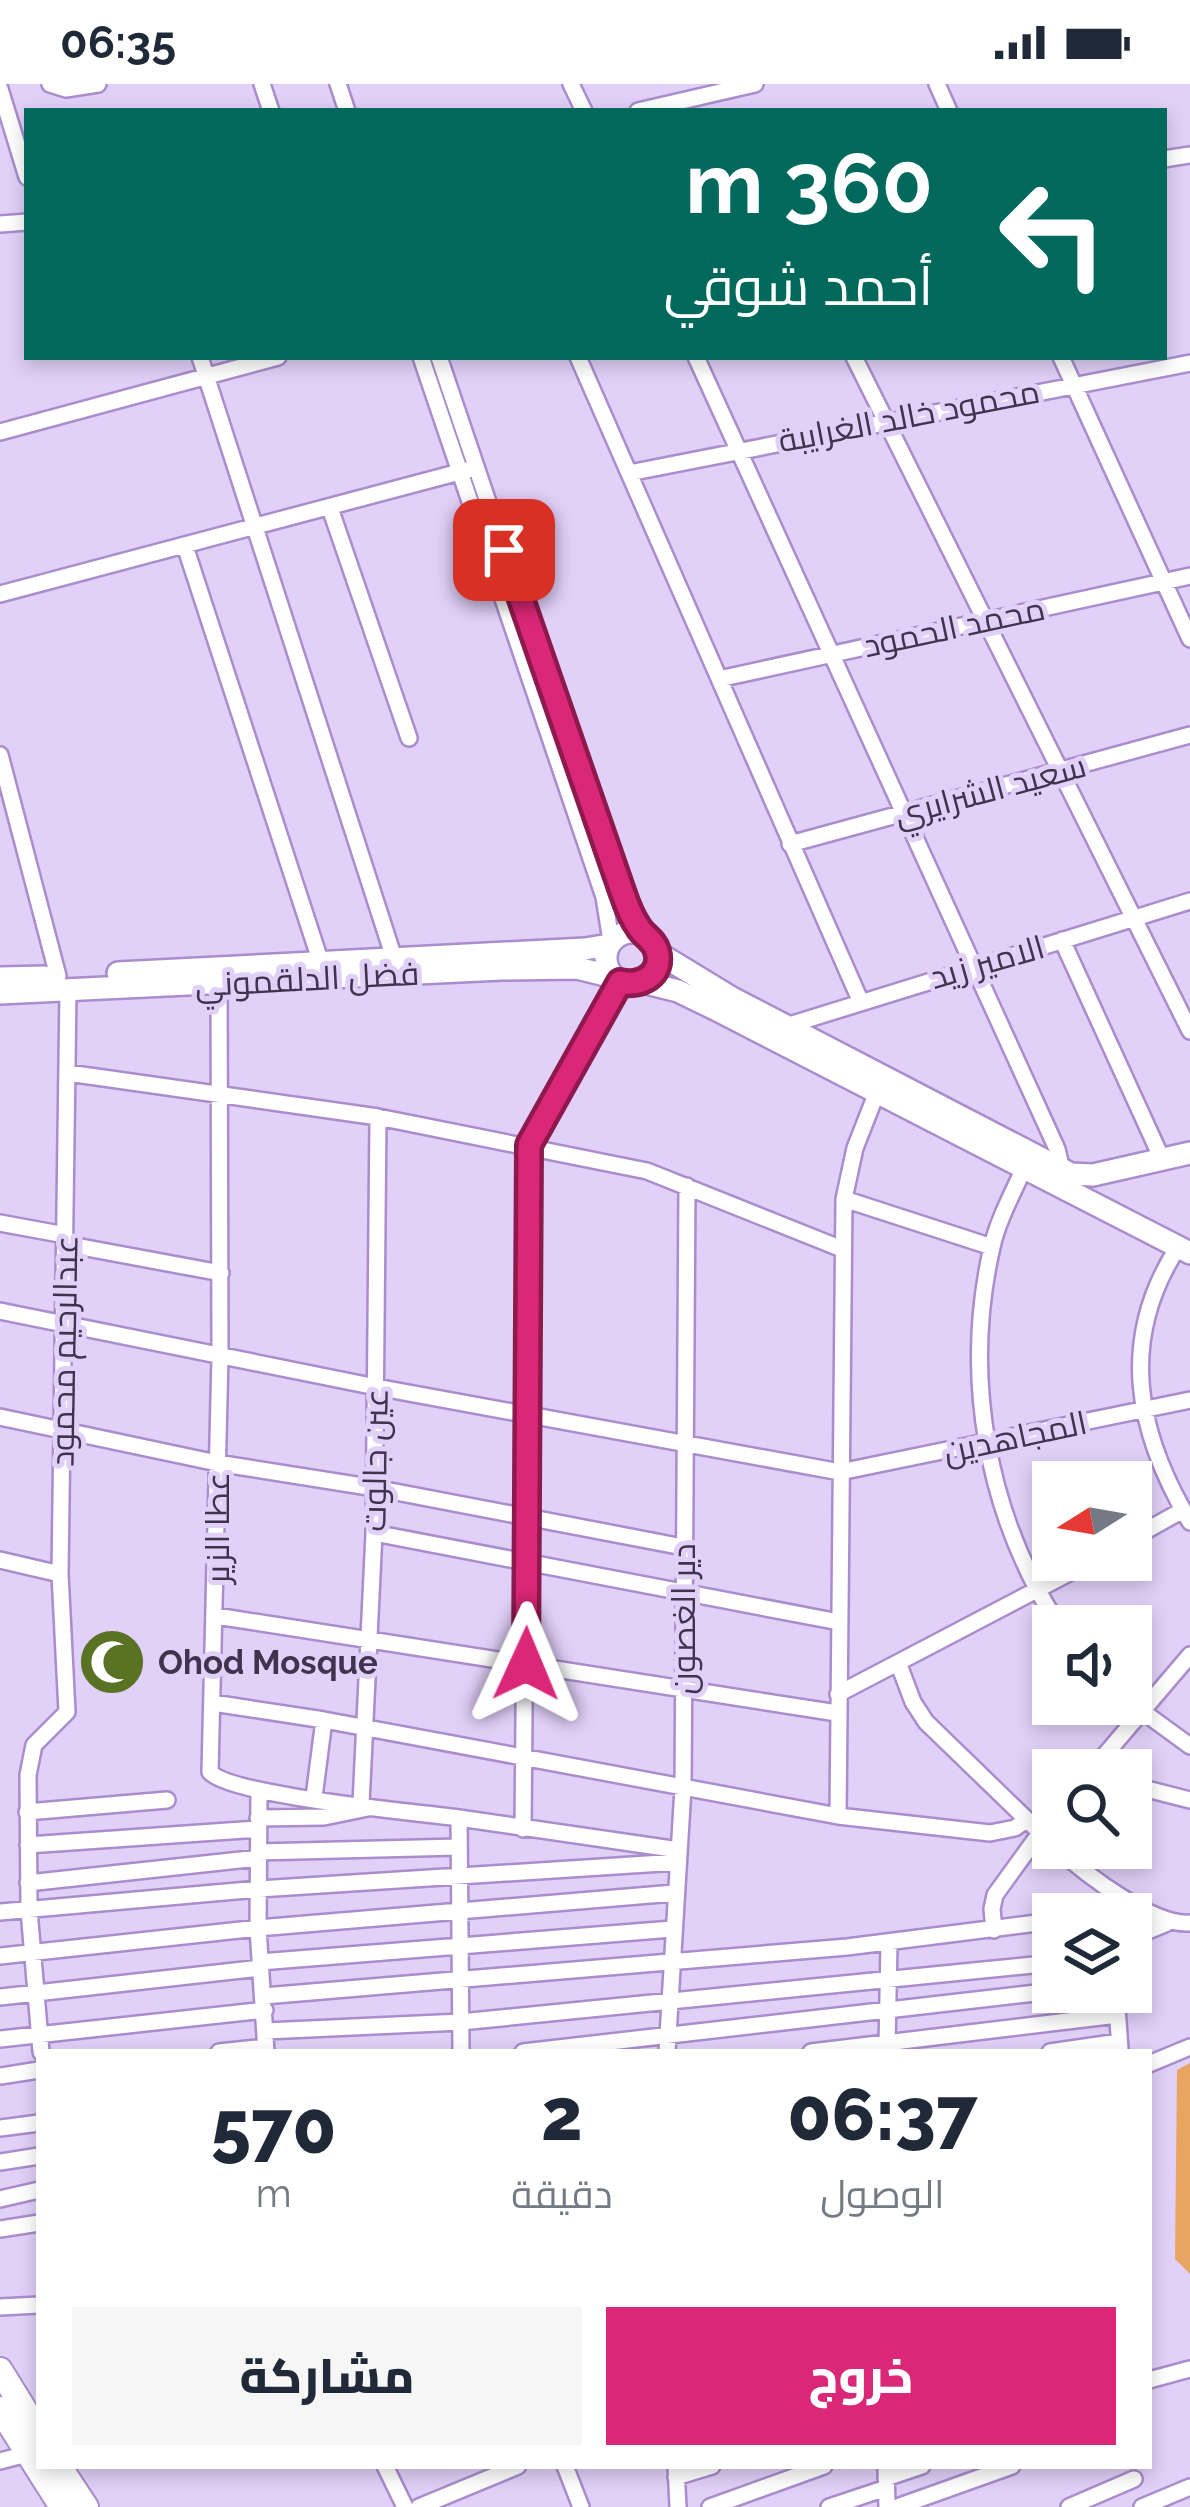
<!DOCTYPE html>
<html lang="ar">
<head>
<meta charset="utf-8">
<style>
  body { margin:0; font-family:Raleway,Cairo,sans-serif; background:#f6f6f7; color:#1f2937; direction:rtl; height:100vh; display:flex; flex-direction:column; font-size:45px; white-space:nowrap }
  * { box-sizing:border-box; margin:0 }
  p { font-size:39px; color:#747a83 }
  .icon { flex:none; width:66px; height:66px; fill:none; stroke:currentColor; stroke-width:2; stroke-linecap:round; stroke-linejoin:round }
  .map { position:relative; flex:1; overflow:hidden; direction:ltr }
  .sheet { position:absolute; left:36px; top:1965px; width:1116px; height:420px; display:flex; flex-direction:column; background:#fff; border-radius:0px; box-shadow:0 6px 18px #0003; direction:rtl }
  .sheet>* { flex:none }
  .top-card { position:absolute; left:24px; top:24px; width:1143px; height:252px; border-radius:0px; box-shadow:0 6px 18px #0003; direction:rtl; background:#00695c; color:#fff; overflow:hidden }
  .needle { width:78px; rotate:259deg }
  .buttons { position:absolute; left:1032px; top:1377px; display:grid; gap:24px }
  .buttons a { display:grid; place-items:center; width:120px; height:120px; border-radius:0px; background:#fff; box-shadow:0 6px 18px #0003; font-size:60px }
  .pin { position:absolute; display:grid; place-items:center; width:102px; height:102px; color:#fff; margin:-51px; border-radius:24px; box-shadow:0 6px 18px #0006 }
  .me { position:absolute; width:132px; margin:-66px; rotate:1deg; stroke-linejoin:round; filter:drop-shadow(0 0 9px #0008) }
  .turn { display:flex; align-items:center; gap:42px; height:252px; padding:0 36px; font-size:54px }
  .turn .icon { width:156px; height:156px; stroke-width:2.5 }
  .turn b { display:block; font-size:84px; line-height:102px }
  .eta { display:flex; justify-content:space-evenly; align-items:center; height:204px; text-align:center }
  .eta b { font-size:72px; font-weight:800; line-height:84px }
  .action { display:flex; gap:24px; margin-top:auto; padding:24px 36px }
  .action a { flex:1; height:138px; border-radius:0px; background:#db2777; color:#fff; font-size:48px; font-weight:800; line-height:138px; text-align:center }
  .action a+a { background:#f6f6f7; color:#1f2937 }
  .status { display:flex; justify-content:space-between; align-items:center; height:84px; padding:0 60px; background:#fff; direction:ltr }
  .status svg { height:33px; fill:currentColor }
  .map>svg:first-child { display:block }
</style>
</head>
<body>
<div class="status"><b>06:35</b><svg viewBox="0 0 49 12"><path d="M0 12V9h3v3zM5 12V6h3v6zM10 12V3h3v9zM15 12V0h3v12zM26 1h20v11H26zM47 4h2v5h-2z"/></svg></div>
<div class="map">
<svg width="1190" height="2423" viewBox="0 0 1190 2423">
  <rect width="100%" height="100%" fill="#e1d0f8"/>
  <path fill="#e8a461" d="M1190,1979V2190L1175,2175L1177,1986Z"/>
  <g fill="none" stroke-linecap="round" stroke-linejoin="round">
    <defs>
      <path id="street" d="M50,0L66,5L98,0
        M262,0L271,27
        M338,0L347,27
        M571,0L584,27
        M937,0L949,27
        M0,5L27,93
        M638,27L755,0
        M1164,75L1190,71
        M0,140L27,138
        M200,273L394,874
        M421,273L604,813L611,857
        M439,273L588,714L628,822L642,849
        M578,273L860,916
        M696,273L1057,1065L1062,1086
        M854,273L1190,947
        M1061,273L1190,555
        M0,348L278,273
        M629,389L1190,279
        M330,424L409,654
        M185,462L321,879
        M0,510L467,386
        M719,595L1190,492
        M0,671L58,892
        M790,760L1190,651
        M1062,856L1162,1075
        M219,891L220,1272L210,1688C231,1712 417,1728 459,1734L461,1968
        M786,942L1190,817
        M68,989L378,1033L647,1087L842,1165
        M877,1008L855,1064L844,1115L838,1732L990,1749L1015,1744L1026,1736
        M1023,1086C1012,1111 998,1136 992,1163C962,1293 987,1431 1059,1542
        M844,1115L992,1163
        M0,1139L65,1151
        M65,1160L221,1189
        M1178,1163C1118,1256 1136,1347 1190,1438
        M0,1227L376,1303L840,1388L1190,1316
        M0,1333L217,1379L375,1404L683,1463
        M374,1449L839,1538
        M1131,1455L1183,1426
        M0,1476L60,1490
        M216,1532L837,1629
        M899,1581L913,1618L926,1638L1053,1761
        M838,1610L1094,1476
        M213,1619L324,1636L838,1732
        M1131,1619L1190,1662
        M1092,1686L1190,1571
        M1131,1701L1190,1716
        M259,1707L258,1844L266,1968
        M314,1713L324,1636
        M361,1720L374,1449L378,1033
        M27,1728L167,1716
        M258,1734L324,1733L368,1724
        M459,1734L679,1766
        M523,1745L529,1061L620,898
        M28,1761L258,1745
        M1057,1764C1084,1789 1153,1842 1190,1839
        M258,1768L458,1763
        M28,1799L258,1774
        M0,1828L259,1805L678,1778
        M994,1846L992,1825L995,1811L1053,1731
        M1131,1854L1167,1839
        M0,1872L258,1844L674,1809
        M260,1878L672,1845
        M1116,1908L1120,1965
        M264,1912L847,1863L1053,1837
        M0,1913L261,1884
        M266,1947L461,1938L1053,1879
        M0,1955L265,1926
        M887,1964L889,1859
        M41,1968L29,1826L28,1691L34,1661L67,1628L60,1490L68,906
        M219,1968L265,1963
        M523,1968L1053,1907
        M667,1968L683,1704L687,1102
        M811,1968L1117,1931
        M1050,1968L1119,1958
        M1149,1980L1190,1963
        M0,1992L39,1986
        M0,2044L39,2039
        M0,2078L39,2072
        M0,2115L39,2106
        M0,2145L39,2139
        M0,2223L39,2221
        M1149,2296L1190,2285
        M0,2377L27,2370
        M385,2382L405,2423
        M565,2382L581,2423
        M676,2382L678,2423
        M886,2382L887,2423
        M676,2393L712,2382
        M886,2394L922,2382
        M419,2423L518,2382
        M710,2423L824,2382
        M829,2423L886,2404
        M897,2423L1012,2382
        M1069,2423L1134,2395
        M1142,2423L1190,2403"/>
      <path id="secondary" d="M606 874a26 26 0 1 1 52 0a26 26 0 1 1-52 0Z
        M658,869L732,914L1071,1090L1093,1091L1190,1069
        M118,889L585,865L609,861
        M0,894L45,893
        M642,898L678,907L713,924L1190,1169
        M0,909L502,885L577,884L613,893"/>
      <path id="primary" d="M0,2286L39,2349
        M0,2325L62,2423
        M59,2382L86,2423"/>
    </defs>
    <use href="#street" stroke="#a98dcc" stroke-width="20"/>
    <use href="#secondary" stroke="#a98dcc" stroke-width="26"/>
    <use href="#primary" stroke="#a98dcc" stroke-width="28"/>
    <use href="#street" stroke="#fff" stroke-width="15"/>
    <use href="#secondary" stroke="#fff" stroke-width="21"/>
    <use href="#primary" stroke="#fff" stroke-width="24"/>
  </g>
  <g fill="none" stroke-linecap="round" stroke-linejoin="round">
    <defs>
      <path id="route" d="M504,466L622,807C626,819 631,833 639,844C644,852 654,856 657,867C664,891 640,903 620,898L529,1061L526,1580"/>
    </defs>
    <use href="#route" stroke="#8e194d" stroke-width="30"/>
    <use href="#route" stroke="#db2777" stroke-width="21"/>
  </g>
  <defs>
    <symbol id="mosque-disc" viewBox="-11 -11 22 22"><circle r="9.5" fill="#5a7224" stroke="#e1d0f8"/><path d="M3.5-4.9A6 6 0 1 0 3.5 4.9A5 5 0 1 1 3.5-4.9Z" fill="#fff"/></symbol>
  </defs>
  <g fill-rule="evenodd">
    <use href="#mosque-disc" x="74" y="1540" width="76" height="76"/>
  </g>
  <g text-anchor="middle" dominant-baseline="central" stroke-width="10" stroke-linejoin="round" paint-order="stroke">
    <g font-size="33" fill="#3f334e" stroke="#e1d0f8">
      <text transform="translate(909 332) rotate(-11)">محمود خالد الغرايبة</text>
      <text transform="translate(954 543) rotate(-12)">محمد الحمود</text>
      <text transform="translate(990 706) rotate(-15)">سعيد الشرايري</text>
      <text transform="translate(987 878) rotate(-16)">الامير زيد</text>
      <text transform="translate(307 895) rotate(-3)">فضل الدلقموني</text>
      <text transform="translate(64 1267) rotate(-89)">عبدالرحيم محمود</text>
      <text transform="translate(1015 1353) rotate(-12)">المجاهدين</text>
      <text transform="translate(375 1376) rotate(-89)">عين جالوت</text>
      <text transform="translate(217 1444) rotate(-90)">عطا الزير</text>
      <text transform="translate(683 1535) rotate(-90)">دير الغصون</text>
    </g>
    <g font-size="33" font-weight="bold" fill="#3f334e" stroke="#e1d0f8" text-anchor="start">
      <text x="158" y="1578">Ohod Mosque</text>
    </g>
  </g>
</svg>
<div class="buttons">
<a><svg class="needle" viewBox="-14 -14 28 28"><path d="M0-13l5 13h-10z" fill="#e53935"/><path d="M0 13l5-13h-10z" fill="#747a83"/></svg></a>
<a><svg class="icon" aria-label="sound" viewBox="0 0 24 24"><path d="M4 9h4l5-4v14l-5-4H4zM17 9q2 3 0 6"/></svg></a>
<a><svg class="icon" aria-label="search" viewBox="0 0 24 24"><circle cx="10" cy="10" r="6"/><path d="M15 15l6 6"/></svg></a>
<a><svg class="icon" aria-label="layers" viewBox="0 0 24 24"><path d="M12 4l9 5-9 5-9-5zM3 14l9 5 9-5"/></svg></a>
</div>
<div class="pin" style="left:504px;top:466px;background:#d93025"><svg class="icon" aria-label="arrive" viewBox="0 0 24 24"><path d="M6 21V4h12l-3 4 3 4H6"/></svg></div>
<svg class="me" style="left:526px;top:1580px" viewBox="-20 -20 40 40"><path d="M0-17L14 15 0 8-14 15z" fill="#db2777" stroke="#fff" stroke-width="4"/></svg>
<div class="top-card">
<div class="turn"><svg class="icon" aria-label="left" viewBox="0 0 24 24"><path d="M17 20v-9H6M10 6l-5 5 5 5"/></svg><div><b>360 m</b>أحمد شوقي</div></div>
</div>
<section class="sheet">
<div class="eta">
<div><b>06:37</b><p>الوصول</p></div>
<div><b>2</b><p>دقيقة</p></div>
<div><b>570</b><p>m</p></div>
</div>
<div class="action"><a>خروج</a><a>مشاركة</a></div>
</section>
</div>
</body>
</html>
